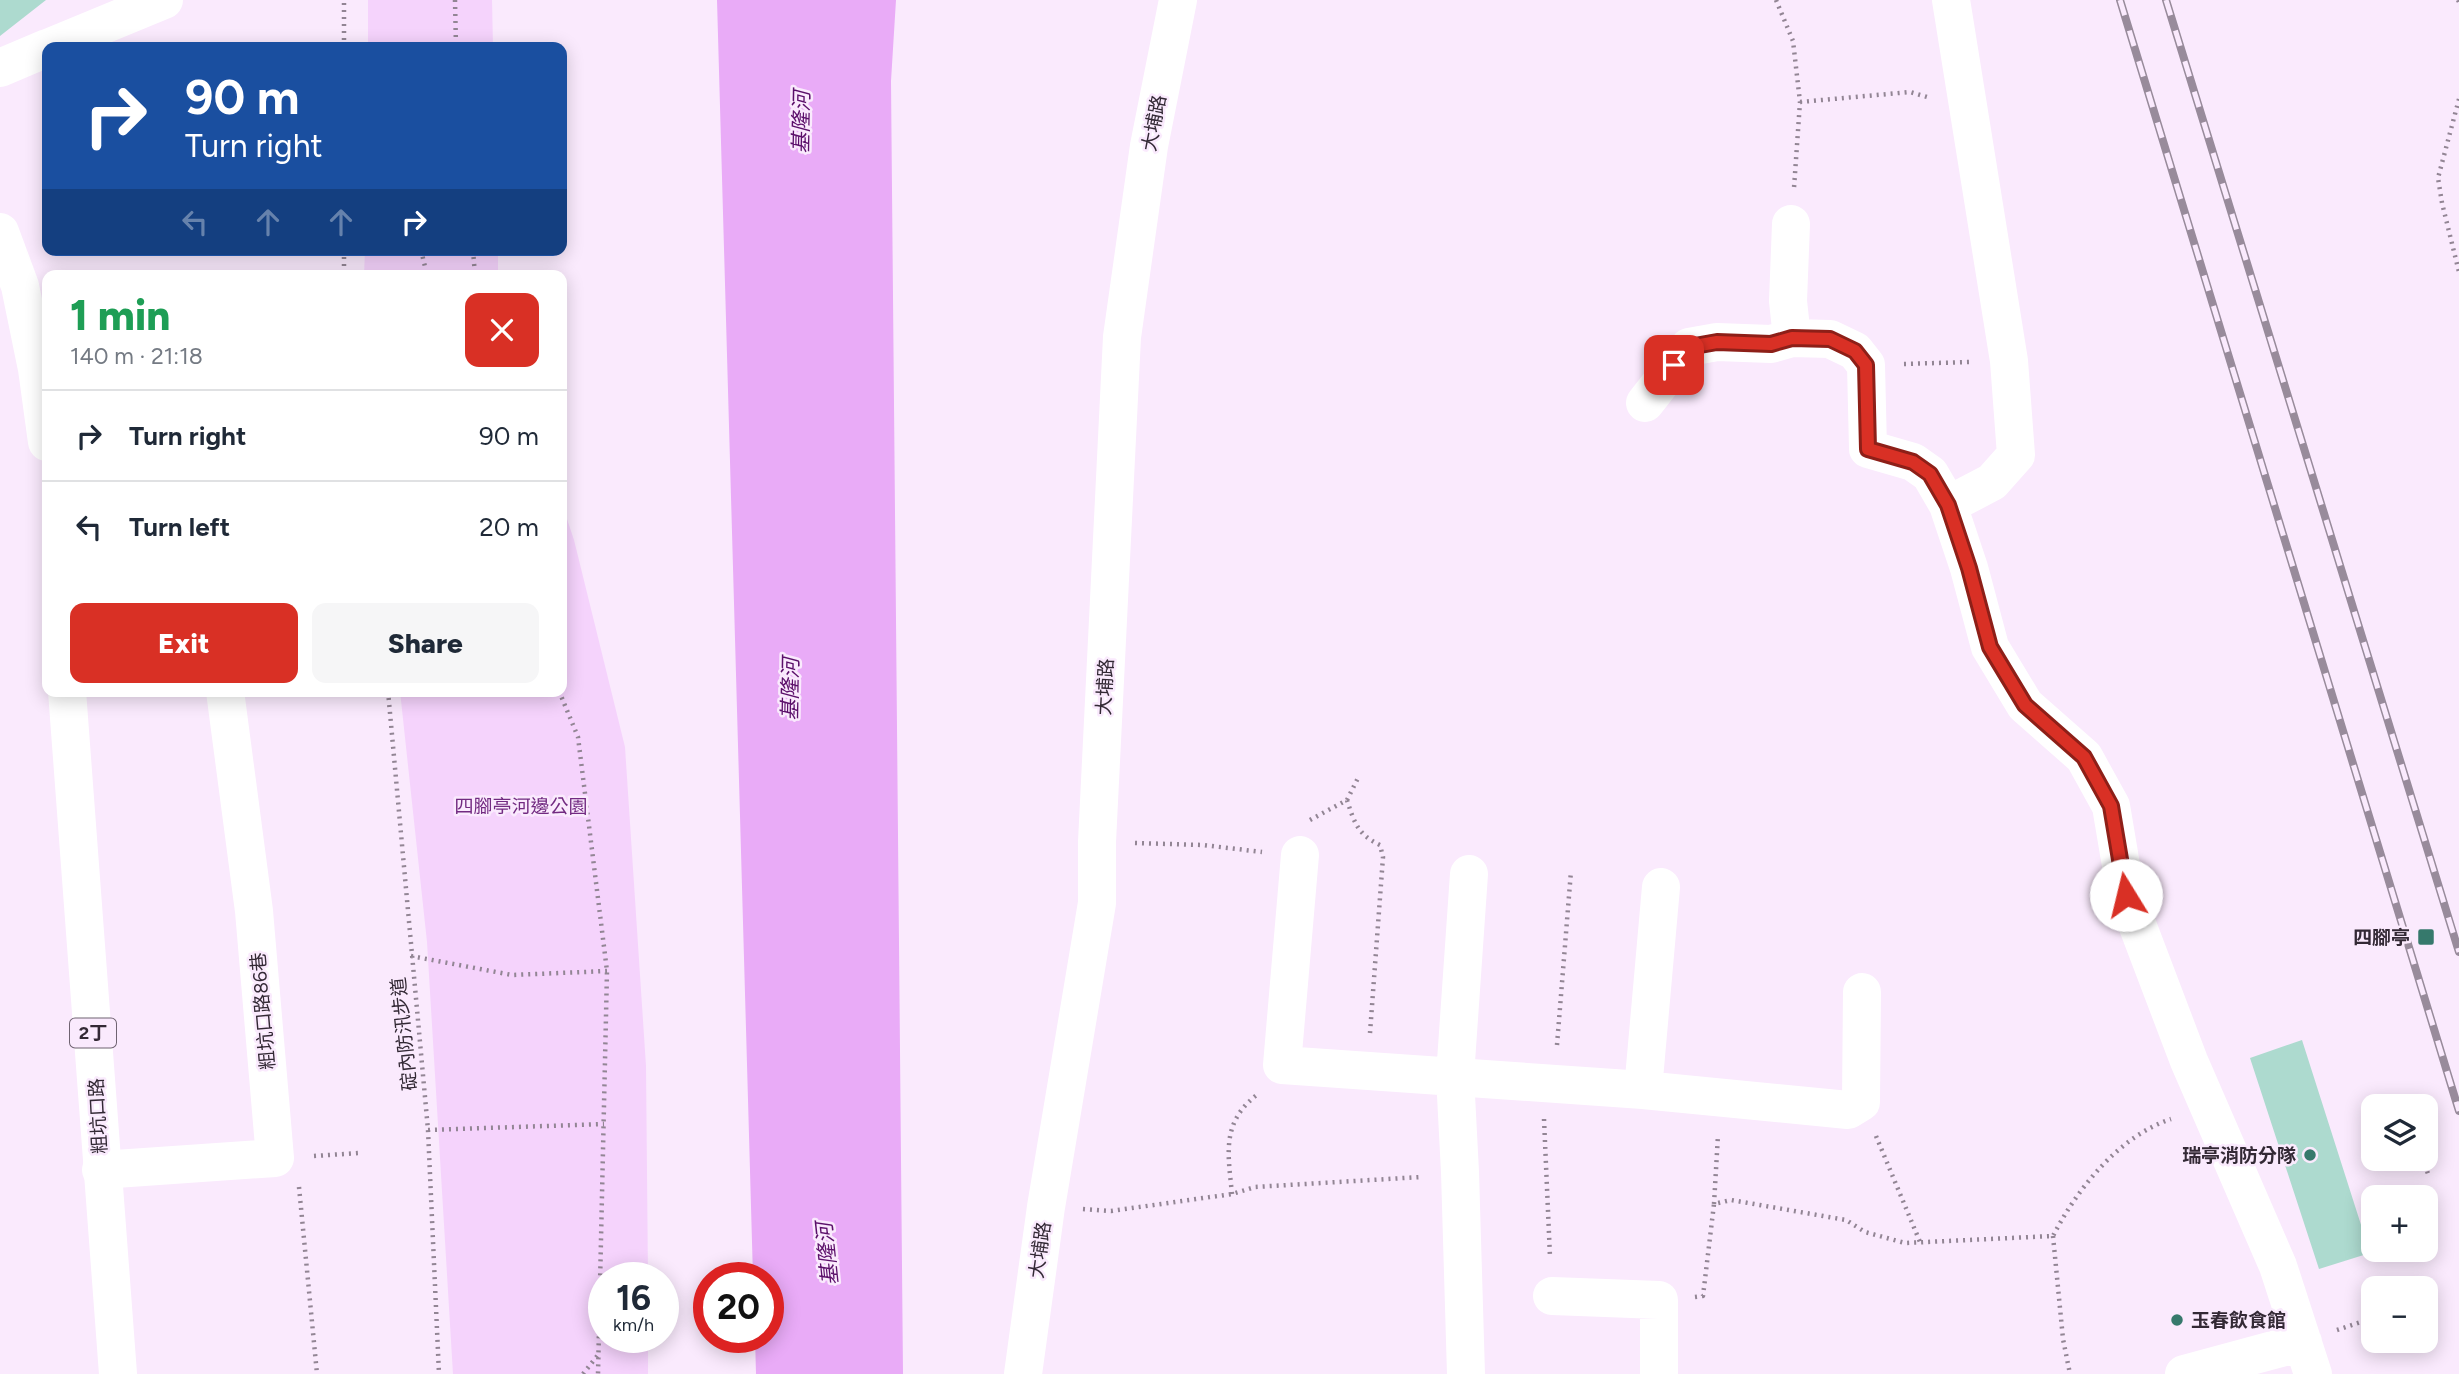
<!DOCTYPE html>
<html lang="en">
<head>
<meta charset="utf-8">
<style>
  body { margin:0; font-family:Figtree,"Noto Sans TC",sans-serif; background:#f6f6f7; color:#1f2937; height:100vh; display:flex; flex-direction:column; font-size:26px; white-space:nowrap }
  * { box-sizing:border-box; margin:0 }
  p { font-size:23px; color:#747a83 }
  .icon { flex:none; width:38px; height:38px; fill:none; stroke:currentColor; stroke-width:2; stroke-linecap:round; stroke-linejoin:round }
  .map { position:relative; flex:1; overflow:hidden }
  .panel { position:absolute; left:42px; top:270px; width:525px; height:427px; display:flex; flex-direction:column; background:#fff; border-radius:14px; box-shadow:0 4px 18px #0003 }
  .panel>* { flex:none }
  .banner { position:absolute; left:42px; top:42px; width:525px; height:214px; border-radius:14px; box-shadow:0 4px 18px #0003; background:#1a4fa0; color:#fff; overflow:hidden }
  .fabs { position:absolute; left:2361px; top:1094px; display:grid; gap:14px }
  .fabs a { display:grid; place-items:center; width:77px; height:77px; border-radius:14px; background:#fff; box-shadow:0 4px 18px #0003; font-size:35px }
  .speed { position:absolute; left:588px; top:1262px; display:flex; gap:14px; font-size:35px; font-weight:700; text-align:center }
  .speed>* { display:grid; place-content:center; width:91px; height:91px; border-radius:50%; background:#fff; box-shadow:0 4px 18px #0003; line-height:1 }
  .speed small { font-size:18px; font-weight:400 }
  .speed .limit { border:10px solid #d22; background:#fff; color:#111 }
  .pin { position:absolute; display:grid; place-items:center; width:60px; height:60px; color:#fff; margin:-30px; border-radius:14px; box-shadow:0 4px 10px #0006 }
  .me { position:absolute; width:77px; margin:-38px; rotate:351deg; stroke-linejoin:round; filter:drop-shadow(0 0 5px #0008) }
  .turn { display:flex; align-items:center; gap:24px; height:147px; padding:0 28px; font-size:32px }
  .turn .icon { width:91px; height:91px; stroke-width:2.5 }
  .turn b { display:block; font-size:49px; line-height:60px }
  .lanes { display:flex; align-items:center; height:66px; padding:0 28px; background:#0003; justify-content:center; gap:35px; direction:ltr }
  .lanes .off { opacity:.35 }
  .round { display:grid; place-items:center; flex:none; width:74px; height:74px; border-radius:14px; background:#f6f6f7 }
  .summary { display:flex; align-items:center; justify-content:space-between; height:119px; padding:0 28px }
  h1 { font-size:42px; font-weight:800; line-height:52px; color:#1e9e55 }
  .primary-button { display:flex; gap:14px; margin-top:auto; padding:14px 28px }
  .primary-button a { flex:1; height:80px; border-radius:14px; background:#d93025; color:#fff; font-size:28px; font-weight:800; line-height:80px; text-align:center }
  .primary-button a+a { background:#f6f6f7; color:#1f2937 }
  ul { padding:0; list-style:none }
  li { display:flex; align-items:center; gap:21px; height:91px; padding:0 28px; border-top:2px solid #e0e1e3 }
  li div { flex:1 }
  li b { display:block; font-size:26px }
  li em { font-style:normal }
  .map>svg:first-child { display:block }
</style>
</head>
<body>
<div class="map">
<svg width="2459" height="1374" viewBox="0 0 2459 1374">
  <rect width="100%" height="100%" fill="#faeafd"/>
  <path fill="#f5d3fc" d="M368,0H492L493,47H368Z
    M365,250H498V275H364Z
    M562,504L574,540L625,747L646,1066L648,1277L604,1278V1337H648V1374H453L427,942L400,691H562Z"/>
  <path fill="#e9abf7" d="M717,0H896L891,81L903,1374H756L755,1337H768V1278L753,1277Z"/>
  <path fill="#addacf" d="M0,0H46L0,36Z
    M2302,1040L2370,1253L2319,1269L2250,1058Z"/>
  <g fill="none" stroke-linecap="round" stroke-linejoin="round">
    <path stroke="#928594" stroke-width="4.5" stroke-dasharray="2 5" stroke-linecap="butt" d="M455,0L456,47
      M1776,0L1793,41L1800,102L1794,188
      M2458,0L2459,2
      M344,47V0
      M2459,99L2438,178L2442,203L2459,272
      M1800,102L1910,92L1927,97
      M344,250V275
      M421,250L427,275
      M473,250L475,275
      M1904,364L1969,362
      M388,691L428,1130L439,1374
      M559,691L578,737L607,971L598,1374
      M1347,800C1354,822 1358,835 1380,845L1383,857L1370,1033
      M1310,820L1347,800L1359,776
      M1135,843L1203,845L1262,852
      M411,956L512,975L607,971
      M1557,1045L1571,871
      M2406,1099L2408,1106
      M1544,1119L1550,1257
      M428,1130L604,1124
      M1876,1136L1920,1242
      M314,1156L359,1153
      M2423,1158L2428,1174
      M299,1187L317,1374
      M1232,1194C1228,1153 1221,1122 1258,1094
      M1714,1204L1718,1135
      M1083,1209L1111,1211L1232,1194L1255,1187L1421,1177
      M2053,1236L2063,1339L2070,1374
      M1695,1297L1703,1296L1714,1204L1731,1200L1846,1220L1865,1232L1905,1243L2053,1236C2077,1189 2119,1136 2171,1119
      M2337,1330L2373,1318
      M583,1374L598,1355"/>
    <path stroke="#fff" stroke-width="38" d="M1951,0L2009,361L2016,455L1992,482L1948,505L1969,568L1990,647L2025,705L2084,757L2111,806L2126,895L2189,1061L2278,1266L2313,1374
      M50,47L164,0
      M0,68L47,48
      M1791,224L1788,301L1792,338L1830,339L1855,351L1866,365L1868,449L1913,462L1930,474L1948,505
      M1645,403L1689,347L1717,342L1771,344L1792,338
      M1300,855L1282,1065L1643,1090L1848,1110L1861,1102L1862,992
      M1643,1090L1661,887
      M101,1170L275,1158L254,911L225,691
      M1552,1296L1659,1300V1374
      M1023,1374L1046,1207L1097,903V842L1122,337L1149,146L1178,0
      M1466,1374L1460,1172L1455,1076L1469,874
      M2184,1374L2303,1342"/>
    <path stroke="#fff" stroke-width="38" d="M0,232L20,286L37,369L47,442
      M67,691L118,1374"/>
    <defs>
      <path id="rail" d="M2120,0L2459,1111
        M2166,0L2459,952"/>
    </defs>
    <use href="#rail" stroke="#988b9b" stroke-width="8"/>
    <use href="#rail" stroke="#faeafd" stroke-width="5" stroke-dasharray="16" stroke-linecap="butt"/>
  </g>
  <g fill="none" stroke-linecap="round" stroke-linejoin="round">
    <defs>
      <path id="route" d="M1674,365L1689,347L1717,342L1771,344L1792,338L1830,339L1855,351L1866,365L1868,449L1913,462L1930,474L1948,505L1969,568L1990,647L2025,705L2084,757L2111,806L2126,895"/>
    </defs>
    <use href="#route" stroke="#8d1f18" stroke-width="18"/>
    <use href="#route" stroke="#d93025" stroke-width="12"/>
  </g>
  <g fill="#36796c" stroke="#faeafd" stroke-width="2.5">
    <rect x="2417" y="928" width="18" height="18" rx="3.5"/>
    <circle cx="2310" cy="1155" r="7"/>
    <circle cx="2177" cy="1320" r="7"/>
  </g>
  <g text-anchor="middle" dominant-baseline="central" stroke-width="5" stroke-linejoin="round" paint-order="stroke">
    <rect fill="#faeafd" stroke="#6f6371" stroke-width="2" x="70" y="1018.5" width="46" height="29" rx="5"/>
    <g font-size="18" font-weight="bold" fill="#332935">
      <text x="93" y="1033">2丁</text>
    </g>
    <g font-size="19" fill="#332935" stroke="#faeafd">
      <text transform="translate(1154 123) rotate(-79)">大埔路</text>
      <text transform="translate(1105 687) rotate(-87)">大埔路</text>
      <text transform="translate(263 1011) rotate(-95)">粗坑口路86巷</text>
      <text transform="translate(404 1034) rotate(-96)">碇內防汛步道</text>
      <text transform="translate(98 1116) rotate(-93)">粗坑口路</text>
      <text transform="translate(1040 1250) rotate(-82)">大埔路</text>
    </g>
    <g font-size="19" fill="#722a81" stroke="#faeafd">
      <text x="521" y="806">四腳亭河邊公園</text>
    </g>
    <g font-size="19" font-weight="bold" fill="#332935" stroke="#faeafd" text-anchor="end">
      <text x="2410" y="937">四腳亭</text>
      <text x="2296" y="1155">瑞亭消防分隊</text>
      <text x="2191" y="1320" text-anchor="start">玉春飲食館</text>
    </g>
    <g font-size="21" font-style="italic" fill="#5b0f6a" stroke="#faeafd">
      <text transform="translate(801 122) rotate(-89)">基隆河</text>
      <text transform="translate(790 689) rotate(-89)">基隆河</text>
      <text transform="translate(827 1254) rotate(-96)">基隆河</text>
    </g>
  </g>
</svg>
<div class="fabs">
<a><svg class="icon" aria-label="layers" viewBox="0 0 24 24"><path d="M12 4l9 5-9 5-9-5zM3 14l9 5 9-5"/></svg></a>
<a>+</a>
<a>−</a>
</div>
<div class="speed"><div>16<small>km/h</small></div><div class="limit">20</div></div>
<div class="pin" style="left:1674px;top:365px;background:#d93025"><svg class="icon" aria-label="arrive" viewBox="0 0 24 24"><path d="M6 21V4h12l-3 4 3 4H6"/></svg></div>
<svg class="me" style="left:2126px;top:895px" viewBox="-20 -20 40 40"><circle r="19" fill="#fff"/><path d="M0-13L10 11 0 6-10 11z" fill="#d93025"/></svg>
<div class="banner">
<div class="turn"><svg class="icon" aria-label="right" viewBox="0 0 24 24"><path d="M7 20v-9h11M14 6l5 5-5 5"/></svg><div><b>90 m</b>Turn right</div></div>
<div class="lanes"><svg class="icon off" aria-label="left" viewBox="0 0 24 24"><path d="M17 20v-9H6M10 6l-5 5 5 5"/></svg><svg class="icon off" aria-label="ahead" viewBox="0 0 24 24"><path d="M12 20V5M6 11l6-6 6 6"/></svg><svg class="icon off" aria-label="ahead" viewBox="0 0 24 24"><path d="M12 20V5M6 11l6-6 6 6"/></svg><svg class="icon" aria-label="right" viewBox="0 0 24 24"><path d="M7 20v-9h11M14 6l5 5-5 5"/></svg></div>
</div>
<section class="panel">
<div class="summary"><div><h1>1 min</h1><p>140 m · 21:18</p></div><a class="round" style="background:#d93025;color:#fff"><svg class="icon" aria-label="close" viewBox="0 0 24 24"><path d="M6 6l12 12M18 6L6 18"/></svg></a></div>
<ul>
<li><svg class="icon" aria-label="right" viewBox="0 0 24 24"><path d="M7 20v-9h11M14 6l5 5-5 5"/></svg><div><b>Turn right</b></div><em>90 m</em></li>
<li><svg class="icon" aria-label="left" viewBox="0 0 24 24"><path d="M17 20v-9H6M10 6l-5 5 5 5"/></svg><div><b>Turn left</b></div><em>20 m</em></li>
</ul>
<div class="primary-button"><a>Exit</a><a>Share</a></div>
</section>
</div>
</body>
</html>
